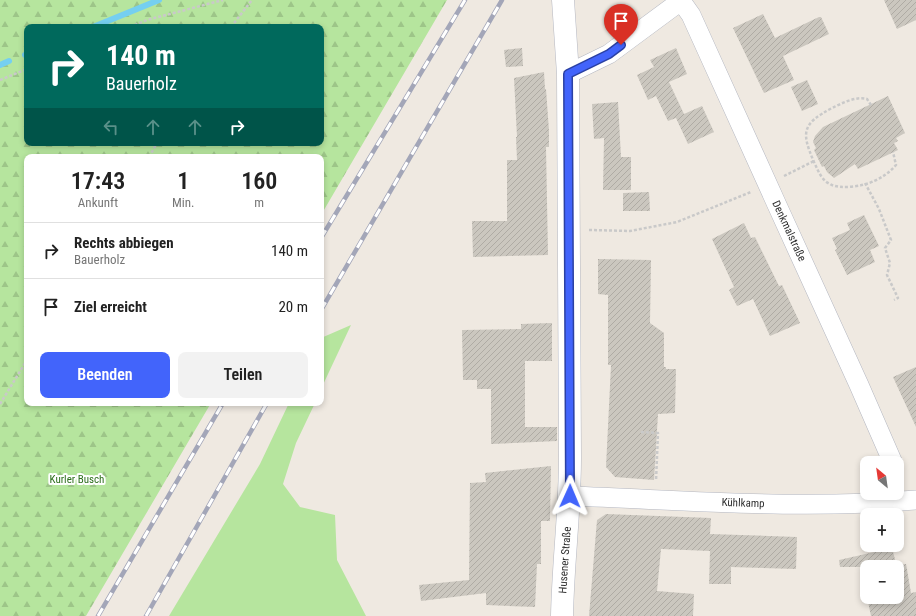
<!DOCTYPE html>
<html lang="de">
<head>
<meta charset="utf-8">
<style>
  body { margin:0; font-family:"Roboto Condensed",sans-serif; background:#f2f2f2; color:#222; height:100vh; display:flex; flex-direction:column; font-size:15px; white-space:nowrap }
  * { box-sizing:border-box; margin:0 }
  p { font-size:13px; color:#767676 }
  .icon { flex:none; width:22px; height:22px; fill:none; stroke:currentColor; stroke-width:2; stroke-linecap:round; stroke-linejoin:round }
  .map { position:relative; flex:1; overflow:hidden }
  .side { position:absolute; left:24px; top:154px; width:300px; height:252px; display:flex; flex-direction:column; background:#fff; border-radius:8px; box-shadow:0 2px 6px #0003 }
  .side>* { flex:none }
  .top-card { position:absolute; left:24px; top:24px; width:300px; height:122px; border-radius:8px; box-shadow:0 2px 6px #0003; background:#00695c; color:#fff; overflow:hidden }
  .needle { width:26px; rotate:331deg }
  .buttons { position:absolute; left:860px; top:456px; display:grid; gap:8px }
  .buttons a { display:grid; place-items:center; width:44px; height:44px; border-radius:8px; background:#fff; box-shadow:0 2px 6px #0003; font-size:20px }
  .pin { position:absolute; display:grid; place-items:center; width:34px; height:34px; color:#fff; margin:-41px -17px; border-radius:50% 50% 50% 0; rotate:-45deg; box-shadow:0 0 4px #0007 }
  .pin .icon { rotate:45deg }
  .me { position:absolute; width:44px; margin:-22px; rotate:1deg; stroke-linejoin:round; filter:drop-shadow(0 0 3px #0008) }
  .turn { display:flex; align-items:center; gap:14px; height:84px; padding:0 16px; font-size:18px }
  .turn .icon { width:52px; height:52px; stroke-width:2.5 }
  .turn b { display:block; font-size:28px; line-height:34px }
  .lanes { display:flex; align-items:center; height:38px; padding:0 16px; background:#0003; justify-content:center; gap:20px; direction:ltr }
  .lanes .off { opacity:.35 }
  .eta { display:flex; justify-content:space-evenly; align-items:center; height:68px; text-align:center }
  .eta b { font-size:24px; font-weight:600; line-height:28px }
  .cta { display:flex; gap:8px; margin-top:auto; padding:8px 16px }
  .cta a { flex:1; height:46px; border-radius:8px; background:#4264fb; color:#fff; font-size:16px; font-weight:600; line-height:46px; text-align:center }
  .cta a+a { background:#f2f2f2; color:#222 }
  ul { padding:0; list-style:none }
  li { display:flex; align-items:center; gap:12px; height:56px; padding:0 16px; border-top:1px solid #e0e0e0 }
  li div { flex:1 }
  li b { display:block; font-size:15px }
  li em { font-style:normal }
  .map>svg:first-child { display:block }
</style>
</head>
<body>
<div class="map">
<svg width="916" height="616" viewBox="0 0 916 616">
  <defs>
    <pattern id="forest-firs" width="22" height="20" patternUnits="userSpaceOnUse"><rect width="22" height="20" fill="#b6e59e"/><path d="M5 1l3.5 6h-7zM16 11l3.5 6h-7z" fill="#9dc588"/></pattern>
    <pattern id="building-hatch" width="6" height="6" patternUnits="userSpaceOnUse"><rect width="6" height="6" fill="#cbc7bf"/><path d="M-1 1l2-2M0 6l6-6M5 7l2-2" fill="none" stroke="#afaba4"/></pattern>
  </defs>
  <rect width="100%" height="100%" fill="#efe9e1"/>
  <path fill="#b6e59e" d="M351,325L321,389V338Z
    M289,403H315L296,443L283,484L300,507L335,515L337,560L366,616H169L260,464Z"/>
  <path fill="url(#forest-firs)" fill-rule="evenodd" d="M0,0H447L321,215V157H27V403H211L86,616H0ZM27,27H321V143H27Z"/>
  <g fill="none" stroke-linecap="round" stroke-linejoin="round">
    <path stroke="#75cff0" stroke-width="6" d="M93,27L159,0
      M25,55L27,54
      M0,65L9,61"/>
  </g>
  <path fill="url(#building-hatch)" d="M884,0H916V20L897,29Z
    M763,14L775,38L819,17H821L829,34L783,56L794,80L764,93L733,28Z
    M522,48L523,66L506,67L504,50Z
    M676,48L687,74L669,82L684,114L702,106L714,132L688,144L676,118L668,121L656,96L648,100L637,75L654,67L650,60Z
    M544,72L545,89H546L549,131V147H546L548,255L473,257L472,221H507V160H517L516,137H517L514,78Z
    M807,80L818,104L802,111L791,87Z
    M888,96L905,133L896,138L898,141L894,143L898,150L858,169L855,164L834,178L827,172L824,166L822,167L814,150L816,148L813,142L815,136L823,127Z
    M618,102L621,157H631V190H603L604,138L594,139L592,104Z
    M649,192L650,211H623V193Z
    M864,215L879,246L870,250L875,262L847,275L835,250L837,249L832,238L850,230L847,223Z
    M744,223L751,238L755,237L779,286L782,285L800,323L770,336L753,299L737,306L729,290L734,287L712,239Z
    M598,259L651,260L650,323L664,333V367H666V369H676L675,413L658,414L654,480L615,477L606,467L611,365H608V295L598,294Z
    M552,323V361H525V427H557V441L491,444V389H477V380H463L462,330L521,329V324Z
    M916,367V427L893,377Z
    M551,466L550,521H541V564H537L535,607L486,605V593L421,601L419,585L469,580L470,483L486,482L485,473Z
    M606,514L711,518L710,534L797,537L796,569L731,567V584H709L710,551L661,549L657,591L694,594L693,616H589L597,520Z
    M892,548L897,567H840L839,560Z
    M906,564L911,593L916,592V616H871L867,597H897V565Z"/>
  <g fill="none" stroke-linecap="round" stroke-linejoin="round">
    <defs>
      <path id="street" d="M681,1L691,15L777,205L859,385L893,463
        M568,74L609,54L682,0
        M570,496C685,500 801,510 916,500"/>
      <path id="secondary" d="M562,616C563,563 570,511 570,458L568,74L563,0"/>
    </defs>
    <use href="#street" stroke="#b4b7c1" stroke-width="20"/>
    <use href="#secondary" stroke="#b4b7c1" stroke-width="23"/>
    <path stroke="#c9c9c9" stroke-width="2.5" stroke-dasharray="3 2" stroke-linecap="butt" d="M130,27L147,20L223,0
      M231,27L252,0
      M0,80L27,69
      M871,105L867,99C856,96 842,103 832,108C802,124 801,132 814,162C818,170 821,180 830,184C839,190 865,186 874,181C883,177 890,172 896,165L893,152
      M149,157L157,143
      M784,176L814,161
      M865,183L879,209L891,240L885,248L890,263L887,275L898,298L894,300
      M589,230L630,231L677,222L751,192
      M0,404L27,360
      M641,432L658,433L656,481"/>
    <use href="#street" stroke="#fff" stroke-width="19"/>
    <use href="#secondary" stroke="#fff" stroke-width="22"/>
    <defs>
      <path id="rail" d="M321,238L465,0
        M321,310L502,0
        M98,616L223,403
        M146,616L267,403"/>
    </defs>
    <use href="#rail" stroke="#a3a6b8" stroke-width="4.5"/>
    <use href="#rail" stroke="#fff" stroke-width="3" stroke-dasharray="9" stroke-linecap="butt"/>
  </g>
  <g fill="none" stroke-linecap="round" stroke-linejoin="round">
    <defs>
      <path id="route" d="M570,496L568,74L609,54L621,45"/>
    </defs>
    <use href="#route" stroke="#2b41a3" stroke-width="10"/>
    <use href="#route" stroke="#4264fb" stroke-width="7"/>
  </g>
  <g text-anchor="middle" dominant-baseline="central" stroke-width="4" stroke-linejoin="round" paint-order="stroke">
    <g font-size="11" fill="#2e2e2e" stroke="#fff">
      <text transform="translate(789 231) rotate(65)">Denkmalstraße</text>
      <text transform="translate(743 503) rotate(2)">Kühlkamp</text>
      <text transform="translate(565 560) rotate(-86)">Husener Straße</text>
    </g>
    <g font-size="11" fill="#2c6e1b" stroke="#fff">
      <text x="77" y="479">Kurler Busch</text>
    </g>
  </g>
</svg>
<div class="buttons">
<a><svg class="needle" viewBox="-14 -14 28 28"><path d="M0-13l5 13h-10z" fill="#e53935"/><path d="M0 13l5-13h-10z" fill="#767676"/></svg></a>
<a>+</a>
<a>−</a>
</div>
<div class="pin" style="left:621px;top:45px;background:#d93025"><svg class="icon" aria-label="arrive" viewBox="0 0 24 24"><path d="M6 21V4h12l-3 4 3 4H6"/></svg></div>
<svg class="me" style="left:570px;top:496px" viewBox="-20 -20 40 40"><path d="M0-17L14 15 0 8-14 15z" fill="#4264fb" stroke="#fff" stroke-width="4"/></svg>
<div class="top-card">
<div class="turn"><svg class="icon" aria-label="right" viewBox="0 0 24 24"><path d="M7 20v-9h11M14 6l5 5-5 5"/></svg><div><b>140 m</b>Bauerholz</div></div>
<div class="lanes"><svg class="icon off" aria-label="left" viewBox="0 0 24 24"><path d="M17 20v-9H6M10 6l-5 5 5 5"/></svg><svg class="icon off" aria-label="ahead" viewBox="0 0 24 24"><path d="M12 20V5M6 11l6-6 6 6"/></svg><svg class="icon off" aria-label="ahead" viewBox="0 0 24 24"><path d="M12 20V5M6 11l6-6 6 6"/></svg><svg class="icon" aria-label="right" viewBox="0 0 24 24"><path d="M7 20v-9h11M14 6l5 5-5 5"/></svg></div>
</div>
<section class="side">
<div class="eta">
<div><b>17:43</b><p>Ankunft</p></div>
<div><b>1</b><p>Min.</p></div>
<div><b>160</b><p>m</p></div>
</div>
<ul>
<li><svg class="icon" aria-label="right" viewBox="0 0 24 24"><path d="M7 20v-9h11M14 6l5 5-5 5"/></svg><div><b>Rechts abbiegen</b><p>Bauerholz</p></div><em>140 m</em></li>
<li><svg class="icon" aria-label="arrive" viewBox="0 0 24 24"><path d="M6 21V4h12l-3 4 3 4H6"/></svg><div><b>Ziel erreicht</b></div><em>20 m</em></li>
</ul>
<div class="cta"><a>Beenden</a><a>Teilen</a></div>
</section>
</div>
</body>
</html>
